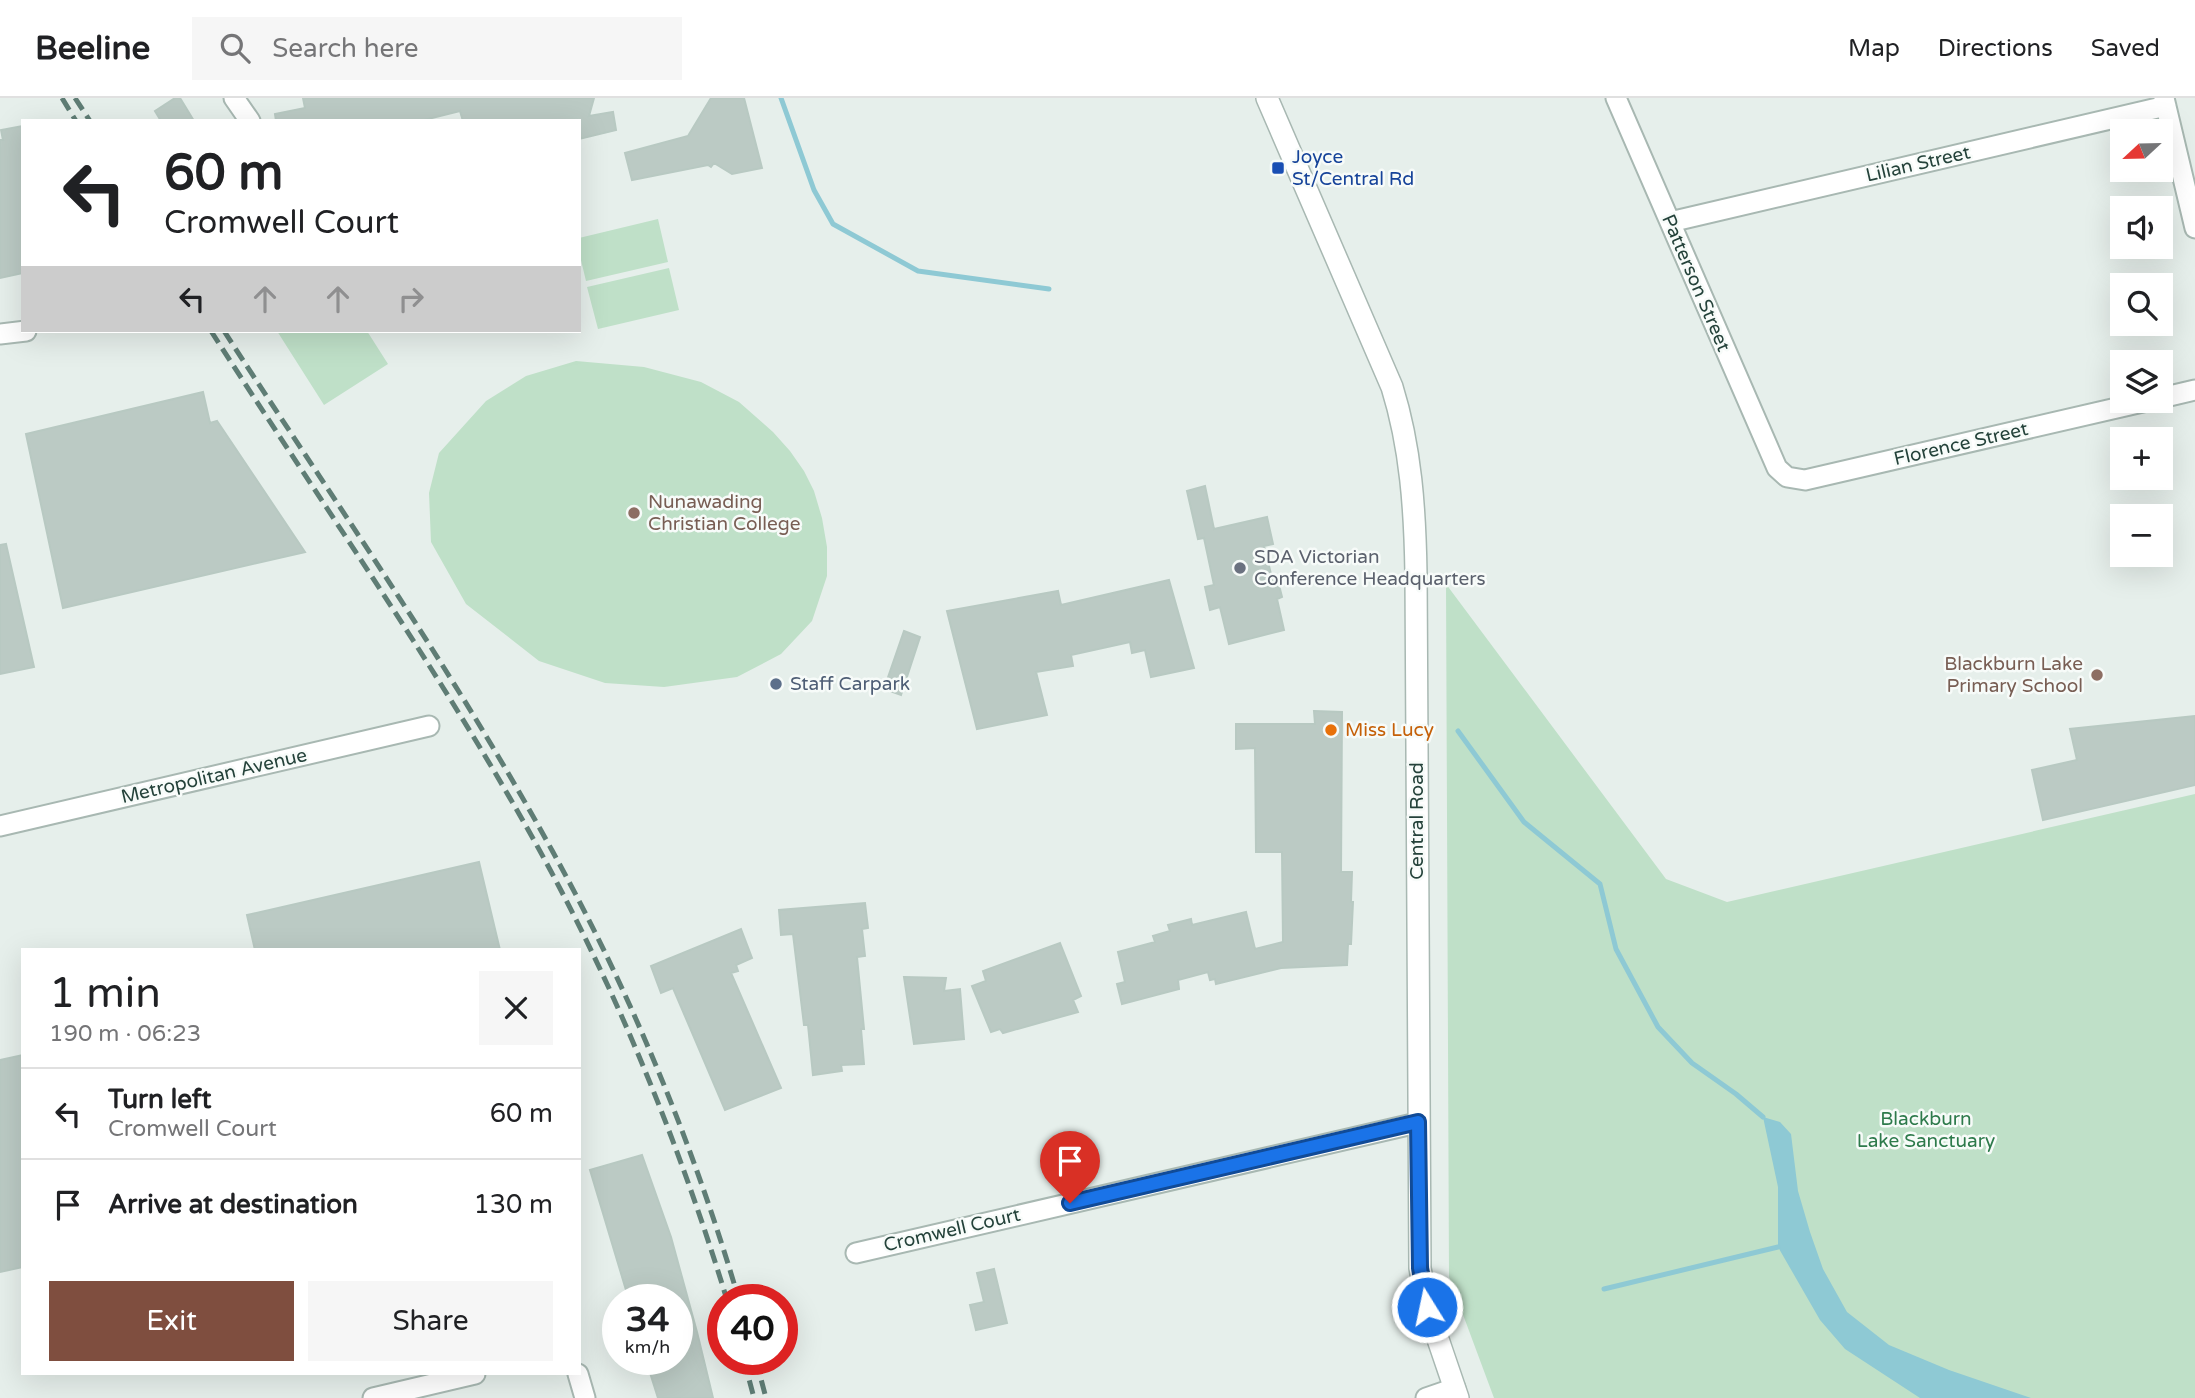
<!DOCTYPE html>
<html lang="en">
<head>
<meta charset="utf-8">
<style>
  body { margin:0; font-family:"Varela Round",sans-serif; background:#f6f6f6; color:#202124; height:100vh; display:flex; flex-direction:column; font-size:26px; white-space:nowrap }
  * { box-sizing:border-box; margin:0 }
  p { font-size:23px; color:#757577 }
  .icon { flex:none; width:38px; height:38px; fill:none; stroke:currentColor; stroke-width:2; stroke-linecap:round; stroke-linejoin:round }
  .map { position:relative; flex:1; overflow:hidden }
  .side { position:absolute; left:21px; top:850px; width:560px; height:427px; display:flex; flex-direction:column; background:#fff; border-radius:0px; box-shadow:0 7px 28px #0002 }
  .side>* { flex:none }
  .banner { position:absolute; left:21px; top:21px; width:560px; height:214px; border-radius:0px; box-shadow:0 7px 28px #0002; background:#fff; color:#202124; overflow:hidden }
  .needle { width:46px; rotate:248deg }
  .buttons { position:absolute; left:2110px; top:21px; display:grid; gap:14px }
  .buttons a { display:grid; place-items:center; width:63px; height:63px; border-radius:0px; background:#fff; box-shadow:0 7px 28px #0002; font-size:35px }
  .speed { position:absolute; left:602px; top:1186px; display:flex; gap:14px; font-size:35px; font-weight:700; text-align:center }
  .speed>* { display:grid; place-content:center; width:91px; height:91px; border-radius:50%; background:#fff; box-shadow:0 7px 28px #0002; line-height:1 }
  .speed small { font-size:18px; font-weight:400 }
  .speed .limit { border:10px solid #d22; background:#fff; color:#111 }
  .pin { position:absolute; display:grid; place-items:center; width:60px; height:60px; color:#fff; margin:-72px -30px; border-radius:50% 50% 50% 0; rotate:-45deg; box-shadow:0 0 7px #0007 }
  .pin .icon { rotate:45deg }
  .me { position:absolute; width:77px; margin:-38px; rotate:350deg; stroke-linejoin:round; filter:drop-shadow(0 0 5px #0008) }
  .turn { display:flex; align-items:center; gap:24px; height:147px; padding:0 28px; font-size:32px }
  .turn .icon { width:91px; height:91px; stroke-width:2.5 }
  .turn b { display:block; font-size:49px; line-height:60px }
  .lanes { display:flex; align-items:center; height:66px; padding:0 28px; background:#0003; justify-content:center; gap:35px; direction:ltr }
  .lanes .off { opacity:.35 }
  .round { display:grid; place-items:center; flex:none; width:74px; height:74px; border-radius:0px; background:#f6f6f6 }
  .overview { display:flex; align-items:center; justify-content:space-between; height:119px; padding:0 28px }
  h1 { font-size:42px; font-weight:600; line-height:52px }
  .primary-button { display:flex; gap:14px; margin-top:auto; padding:14px 28px }
  .primary-button a { flex:1; height:80px; border-radius:0px; background:#7f4e3f; color:#fff; font-size:28px; font-weight:600; line-height:80px; text-align:center }
  .primary-button a+a { background:#f6f6f6; color:#202124 }
  ul { padding:0; list-style:none }
  li { display:flex; align-items:center; gap:21px; height:91px; padding:0 28px; border-top:2px solid #e0e0e0 }
  li div { flex:1 }
  li b { display:block; font-size:26px }
  li em { font-style:normal }
  header { display:flex; align-items:center; gap:42px; box-sizing:border-box; height:98px; padding:0 35px; background:#fff; border-bottom:2px solid #e0e0e0 }
  header strong { font-size:33px }
  nav { display:flex; gap:38px; margin-inline-start:auto; font-size:24px }
  .search { width:490px; height:63px; background:#f6f6f6; display:flex; align-items:center; gap:18px; box-sizing:border-box; padding:0 24px; border-radius:0px; color:#757577; font-size:26px }
  .map>svg:first-child { display:block }
</style>
</head>
<body>
<header>
<strong>Beeline</strong>
<div class="search"><svg class="icon" aria-label="search" viewBox="0 0 24 24"><circle cx="10" cy="10" r="6"/><path d="M15 15l6 6"/></svg>Search here</div>
<nav><a>Map</a><a>Directions</a><a>Saved</a></nav>
</header>
<div class="map">
<svg width="2195" height="1300" viewBox="0 0 2195 1300">
  <rect width="100%" height="100%" fill="#e6efeb"/>
  <path fill="#bfe0c8" d="M658,121L668,164L586,183L579,154V140Z
    M669,170L679,212L598,231L587,189Z
    M277,233H367L388,266L324,307Z
    M576,263L644,269L701,284L739,304L773,334L790,353L804,373L814,393L822,420L827,449V478L812,523L781,556L737,579L664,589L605,585L539,563L466,506L431,444L429,395L439,355L486,303L526,278Z
    M1446,486L1666,781L1727,804L2195,696V1300H1494L1449,1179Z"/>
  <path fill="#8ec9d4" d="M1763,1019L1780,1024L1791,1036L1798,1093L1810,1134L1823,1171L1847,1214L1889,1247L1949,1272L2031,1300H1920L1845,1251L1820,1222L1778,1149V1089Z"/>
  <g fill="none" stroke-linecap="round" stroke-linejoin="round">
    <path stroke="#8ec9d4" stroke-width="5" d="M781,0L814,92L833,126L918,173L1049,191
      M1458,633L1524,724L1600,786L1616,851L1658,929L1692,965L1736,996L1763,1019
      M1604,1191L1778,1149"/>
  </g>
  <path fill="#bbcac4" stroke="#b8c9c2" stroke-width="2" d="M175,0H180L194,23H161L155,13Z
    M303,0H594L589,18L613,14L616,32L579,41V23H463L460,13L420,23H276L275,16L305,10Z
    M711,0H744L762,70L732,76L714,65L711,69L708,67L632,82L625,55L688,38Z
    M23,28V175L0,180V42H3L1,32Z
    M203,294L210,325L217,323L305,454L63,510L26,336Z
    M1205,388L1214,431L1267,419L1273,446L1264,448L1273,484L1277,483L1280,491L1282,499L1277,501L1284,532L1229,546L1220,509L1210,512L1205,489L1214,487L1204,440L1198,441L1187,393Z
    M6,446L34,569L0,576V447Z
    M1169,482L1194,570L1151,579L1145,552L1132,555L1130,544L1071,557L1073,568L1036,574L1047,617L977,631L947,513L1058,493L1061,507Z
    M904,533L920,539L901,597L884,591Z
    M1314,613L1342,614L1341,774H1352L1351,804H1353L1351,846H1348L1347,867L1281,870L1216,886L1215,881L1210,882L1208,874L1178,882L1179,891L1122,906L1117,886L1125,884L1118,854L1155,844L1153,838L1170,833L1168,827L1191,821L1192,827L1246,814L1255,851L1283,844L1282,754H1256L1255,650L1236,651V626H1315Z
    M2195,618V687L2043,722L2032,672L2077,662L2070,631Z
    M479,764L500,852H255L247,817Z
    M865,805L868,830L862,831L865,858L857,859L864,931H861L864,966L841,967L842,973L813,977L808,927H804L793,836L781,837L779,812Z
    M741,831L752,860L736,867L738,873L731,875L781,990L725,1012L673,890L661,895L651,868Z
    M1060,845L1081,898L1073,902L1078,914L1003,935L1000,931L991,934L972,888L986,883L983,873Z
    M904,879L946,880L944,893L960,891L964,941L914,946Z
    M23,957V1169L0,1174V962Z
    M642,1057L671,1139L697,1234L713,1300H658L646,1262H677V1202H629L590,1072Z
    M994,1171L1007,1225L976,1232L970,1207L984,1204L977,1175Z"/>
  <g fill="none" stroke-linecap="round" stroke-linejoin="round">
    <defs>
      <path id="minor" d="M234,0L250,23
        M1616,0L1777,370L1787,379L1805,382L2147,303
        M2164,0L2195,130
        M1670,124L2166,8
        M0,236L26,233
        M2161,300L2195,292
        M0,728L429,628
        M856,1155L1417,1025
        M578,1276L585,1300
        M373,1300L475,1276
        M1426,1300L1455,1290"/>
      <path id="tertiary" d="M1267,0L1392,289C1411,350 1415,412 1416,476L1420,1170L1427,1209L1458,1300"/>
    </defs>
    <use href="#minor" stroke="#a8b8b2" stroke-width="23"/>
    <use href="#tertiary" stroke="#a8b8b2" stroke-width="24"/>
    <use href="#minor" stroke="#fff" stroke-width="19"/>
    <use href="#tertiary" stroke="#fff" stroke-width="21"/>
    <path stroke="#5f7d75" stroke-width="5" stroke-dasharray="14 7" stroke-linecap="butt" d="M62,0L76,23
      M75,0L90,23
      M211,233C316,397 430,559 526,728C611,878 677,1038 727,1202
      M224,233C338,409 460,582 560,767C635,905 695,1052 739,1202
      M744,1262L754,1300
      M756,1262L766,1300"/>
  </g>
  <g fill="none" stroke-linecap="round" stroke-linejoin="round">
    <defs>
      <path id="route" d="M1070,1105L1418,1024L1420,1170L1427,1209"/>
    </defs>
    <use href="#route" stroke="#114b97" stroke-width="18"/>
    <use href="#route" stroke="#1a73e8" stroke-width="12"/>
  </g>
  <rect fill="#1a4fb4" stroke="#f7fbf9" stroke-width="2.5" x="1271" y="63" width="14" height="14" rx="3.5"/>
  <g fill="#8d6e63" stroke="#f7fbf9" stroke-width="2.5">
    <circle cx="634" cy="415" r="7"/>
    <circle cx="2097" cy="577" r="7"/>
  </g>
  <circle fill="#6b7280" stroke="#f7fbf9" stroke-width="2.5" cx="1240" cy="470" r="7"/>
  <circle fill="#5c6f8a" stroke="#f7fbf9" stroke-width="2.5" cx="776" cy="586" r="7"/>
  <circle fill="#e8710a" stroke="#f7fbf9" stroke-width="2.5" cx="1331" cy="632" r="7"/>
  <g text-anchor="middle" dominant-baseline="central" stroke-width="5" stroke-linejoin="round" paint-order="stroke">
    <g font-size="19" fill="#164399" stroke="#f7fbf9" text-anchor="start">
      <text x="1292" y="59">Joyce<tspan x="1292" dy="22">St/Central Rd</tspan></text>
    </g>
    <g font-size="19" fill="#24423a" stroke="#f7fbf9">
      <text transform="translate(1918 66) rotate(-13)">Lilian Street</text>
      <text transform="translate(1696 185) rotate(67)">Patterson Street</text>
      <text transform="translate(1961 346) rotate(-13)">Florence Street</text>
      <text transform="translate(214 678) rotate(-13)">Metropolitan Avenue</text>
      <text transform="translate(1417 723) rotate(-90)">Central Road</text>
      <text transform="translate(952 1132) rotate(-13)">Cromwell Court</text>
    </g>
    <g font-size="19" fill="#785e54" stroke="#f7fbf9" text-anchor="start">
      <text x="648" y="404">Nunawading<tspan x="648" dy="22">Christian College</tspan></text>
      <text x="2083" y="566" text-anchor="end">Blackburn Lake<tspan x="2083" dy="22">Primary School</tspan></text>
    </g>
    <g font-size="19" fill="#5b616d" stroke="#f7fbf9" text-anchor="start">
      <text x="1254" y="459">SDA Victorian<tspan x="1254" dy="22">Conference Headquarters</tspan></text>
    </g>
    <g font-size="19" fill="#4e5e75" stroke="#f7fbf9" text-anchor="start">
      <text x="790" y="586">Staff Carpark</text>
    </g>
    <g font-size="19" fill="#c56008" stroke="#f7fbf9" text-anchor="start">
      <text x="1345" y="632">Miss Lucy</text>
    </g>
    <g font-size="19" fill="#2d7a4b" stroke="#f7fbf9">
      <text x="1926" y="1021">Blackburn<tspan x="1926" dy="22">Lake Sanctuary</tspan></text>
    </g>
  </g>
</svg>
<div class="buttons">
<a><svg class="needle" viewBox="-14 -14 28 28"><path d="M0-13l5 13h-10z" fill="#e53935"/><path d="M0 13l5-13h-10z" fill="#757577"/></svg></a>
<a><svg class="icon" aria-label="sound" viewBox="0 0 24 24"><path d="M4 9h4l5-4v14l-5-4H4zM17 9q2 3 0 6"/></svg></a>
<a><svg class="icon" aria-label="search" viewBox="0 0 24 24"><circle cx="10" cy="10" r="6"/><path d="M15 15l6 6"/></svg></a>
<a><svg class="icon" aria-label="layers" viewBox="0 0 24 24"><path d="M12 4l9 5-9 5-9-5zM3 14l9 5 9-5"/></svg></a>
<a>+</a>
<a>−</a>
</div>
<div class="speed"><div>34<small>km/h</small></div><div class="limit">40</div></div>
<div class="pin" style="left:1070px;top:1105px;background:#d93025"><svg class="icon" aria-label="arrive" viewBox="0 0 24 24"><path d="M6 21V4h12l-3 4 3 4H6"/></svg></div>
<svg class="me" style="left:1427px;top:1209px" viewBox="-20 -20 40 40"><circle r="17" fill="#1a73e8" stroke="#fff" stroke-width="3"/><path d="M0-11L8 9 0 5-8 9z" fill="#fff"/></svg>
<div class="banner">
<div class="turn"><svg class="icon" aria-label="left" viewBox="0 0 24 24"><path d="M17 20v-9H6M10 6l-5 5 5 5"/></svg><div><b>60 m</b>Cromwell Court</div></div>
<div class="lanes"><svg class="icon" aria-label="left" viewBox="0 0 24 24"><path d="M17 20v-9H6M10 6l-5 5 5 5"/></svg><svg class="icon off" aria-label="ahead" viewBox="0 0 24 24"><path d="M12 20V5M6 11l6-6 6 6"/></svg><svg class="icon off" aria-label="ahead" viewBox="0 0 24 24"><path d="M12 20V5M6 11l6-6 6 6"/></svg><svg class="icon off" aria-label="right" viewBox="0 0 24 24"><path d="M7 20v-9h11M14 6l5 5-5 5"/></svg></div>
</div>
<section class="side">
<div class="overview"><div><h1>1 min</h1><p>190 m · 06:23</p></div><a class="round"><svg class="icon" aria-label="close" viewBox="0 0 24 24"><path d="M6 6l12 12M18 6L6 18"/></svg></a></div>
<ul>
<li><svg class="icon" aria-label="left" viewBox="0 0 24 24"><path d="M17 20v-9H6M10 6l-5 5 5 5"/></svg><div><b>Turn left</b><p>Cromwell Court</p></div><em>60 m</em></li>
<li><svg class="icon" aria-label="arrive" viewBox="0 0 24 24"><path d="M6 21V4h12l-3 4 3 4H6"/></svg><div><b>Arrive at destination</b></div><em>130 m</em></li>
</ul>
<div class="primary-button"><a>Exit</a><a>Share</a></div>
</section>
</div>
</body>
</html>
